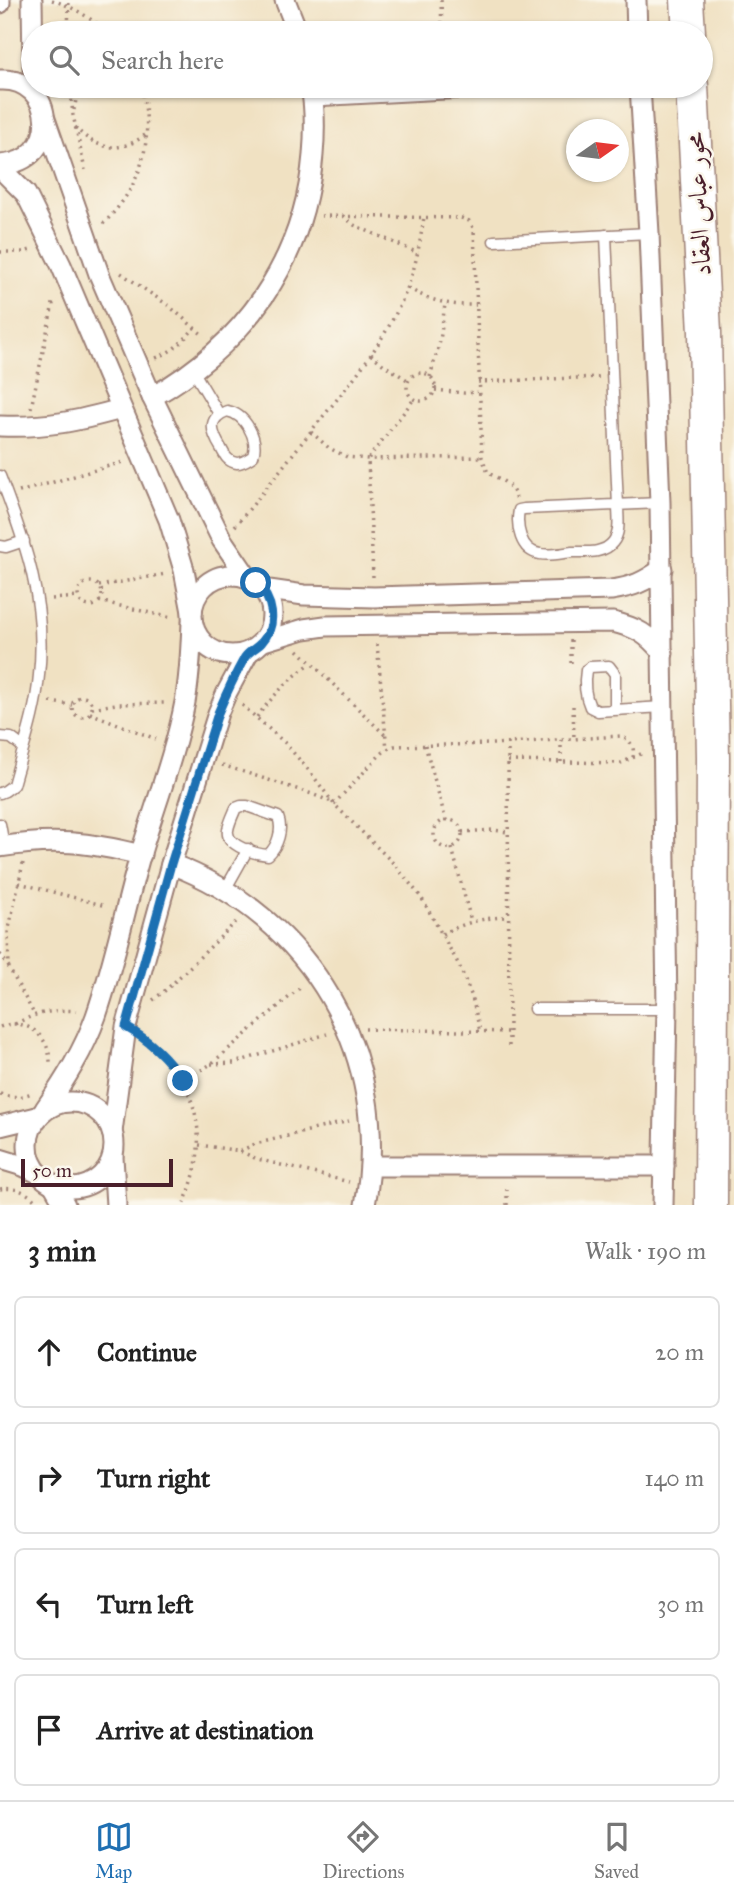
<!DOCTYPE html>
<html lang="en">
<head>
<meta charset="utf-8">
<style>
	body { margin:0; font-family:"IM FELL Great Primer",Amiri,serif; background:#f6f6f6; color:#222 }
	.compass { position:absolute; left:566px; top:119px; width:63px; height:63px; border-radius:50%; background:#fff; box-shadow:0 2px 5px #0004; rotate:76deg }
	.scale { position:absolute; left:21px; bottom:18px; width:152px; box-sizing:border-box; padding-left:7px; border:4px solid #4a1f2b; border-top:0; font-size:19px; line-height:24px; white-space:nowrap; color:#4a1f2b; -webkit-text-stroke:5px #fbf7ec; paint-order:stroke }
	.stop { position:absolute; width:21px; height:21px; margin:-16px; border:5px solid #1f6fb2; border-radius:50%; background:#fff }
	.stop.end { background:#1f6fb2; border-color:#fff; box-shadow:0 2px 7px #0008 }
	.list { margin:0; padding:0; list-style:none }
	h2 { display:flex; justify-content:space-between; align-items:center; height:91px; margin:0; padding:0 28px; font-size:30px }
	h2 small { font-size:23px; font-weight:400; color:#767676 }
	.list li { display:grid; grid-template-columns:46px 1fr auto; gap:21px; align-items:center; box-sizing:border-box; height:112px; margin:0 14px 14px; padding:0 14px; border:2px solid #e0e0e0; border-radius:10px }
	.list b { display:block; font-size:26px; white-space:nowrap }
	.list em { font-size:23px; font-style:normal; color:#767676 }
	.icon { flex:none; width:38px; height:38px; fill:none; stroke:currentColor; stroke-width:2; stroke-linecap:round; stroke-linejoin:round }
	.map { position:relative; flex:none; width:734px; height:1205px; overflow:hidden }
	.search { position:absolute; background:#fff; box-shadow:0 2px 5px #0004; left:21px; right:21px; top:21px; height:77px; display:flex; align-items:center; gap:18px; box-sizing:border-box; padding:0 24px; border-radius:38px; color:#767676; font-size:26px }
	.sheet { height:595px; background:#fff }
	nav { display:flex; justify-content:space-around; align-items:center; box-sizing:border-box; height:98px; border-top:2px solid #e0e0e0; background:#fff; font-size:19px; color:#767676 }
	nav a { display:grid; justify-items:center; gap:4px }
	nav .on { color:#1f6fb2 }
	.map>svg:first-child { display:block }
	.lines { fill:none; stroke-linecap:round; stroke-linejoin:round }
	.service-casing { stroke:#9d8076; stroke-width:13 }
	.minor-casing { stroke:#9d8076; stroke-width:23 }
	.primary-casing { stroke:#9d8076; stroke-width:35 }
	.path { stroke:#9d8076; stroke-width:3.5; stroke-dasharray:2 5; stroke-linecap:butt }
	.service { stroke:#fff; stroke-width:10 }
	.minor { stroke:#fff; stroke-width:19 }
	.primary { stroke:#fff; stroke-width:32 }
	.route { stroke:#1f6fb2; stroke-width:9 }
	.labels { text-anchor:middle; stroke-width:5; stroke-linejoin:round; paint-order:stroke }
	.street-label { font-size:26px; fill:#4a1f2b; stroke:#fbf7ec }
</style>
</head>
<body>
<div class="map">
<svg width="734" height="1205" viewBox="0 0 734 1205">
	<rect width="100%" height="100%" fill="#fbf7ec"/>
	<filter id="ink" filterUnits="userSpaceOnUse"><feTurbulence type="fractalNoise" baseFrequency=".0143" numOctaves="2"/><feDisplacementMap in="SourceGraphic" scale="14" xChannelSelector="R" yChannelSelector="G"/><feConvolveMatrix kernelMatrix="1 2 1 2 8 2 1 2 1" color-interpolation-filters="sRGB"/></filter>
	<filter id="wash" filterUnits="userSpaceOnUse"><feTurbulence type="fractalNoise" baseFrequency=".00686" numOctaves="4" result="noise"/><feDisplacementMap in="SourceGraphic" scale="28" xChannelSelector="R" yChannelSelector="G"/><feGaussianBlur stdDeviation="1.57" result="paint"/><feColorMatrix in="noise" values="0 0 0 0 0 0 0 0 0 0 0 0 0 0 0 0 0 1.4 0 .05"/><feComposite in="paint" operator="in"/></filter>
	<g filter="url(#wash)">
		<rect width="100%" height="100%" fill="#f0e1c2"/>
	</g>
	<g filter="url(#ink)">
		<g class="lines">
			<defs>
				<g id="service">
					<path d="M606,235L618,506C618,518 621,532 613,542C604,554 586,552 572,552C562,553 550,556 540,554C520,551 516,526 519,510L524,509L660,503"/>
					<path d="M494,241L649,233"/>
					<path d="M194,372L219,414"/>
					<path d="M227,411C245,414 259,439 253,456C248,459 243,463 237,463C228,462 225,456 221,448C212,433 206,419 227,411Z"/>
					<path d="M0,476C25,542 47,602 39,675C36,712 23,748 13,785L5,791L0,793"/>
					<path d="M0,546L6,547L24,541"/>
					<path d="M615,710V674L609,666L590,667L586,670C584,682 585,696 590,707L598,711L663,707"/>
					<path d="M0,737L11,738L23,747"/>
					<path d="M241,806H247L278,817C283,829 278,846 268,855C256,854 225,846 228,830C229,823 233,815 236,808Z"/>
					<path d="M0,824L4,846"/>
					<path d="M225,890L248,849"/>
					<path d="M534,1009H667"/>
				</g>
				<g id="minor">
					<path d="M32,0L33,67"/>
					<path d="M285,0L298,33"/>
					<path d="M636,0L637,33"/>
					<path d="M0,3V0"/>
					<path d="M0,80C56,77 63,162 0,165"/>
					<path d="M640,86L649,233L660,503L667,1009L663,1205"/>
					<path d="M313,96L502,86"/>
					<path d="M45,119L99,274L152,397L222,540L248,578"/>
					<path d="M0,168L26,194L61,265L169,520L184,570L192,612"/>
					<path d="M152,397C244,345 304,261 313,155C315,132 315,108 311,86"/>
					<path d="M0,426C46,428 78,421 121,409"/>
					<circle cx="232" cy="615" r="40"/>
					<path d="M262,589L304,595L374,597L611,590C633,587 644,582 662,569"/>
					<path d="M264,641L304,629L325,626L613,622C638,628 647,634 663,653"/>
					<path d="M0,847C53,838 89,842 141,855"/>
					<path d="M171,864C311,917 393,1056 365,1205"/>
					<circle cx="71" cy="1145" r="43"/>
					<path d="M45,1109C65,1080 84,1050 96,1016C114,964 125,909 140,856C155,805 175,754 185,702C190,676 191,649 192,622"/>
					<path d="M0,1126L37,1117"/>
					<path d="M112,1132L126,1027L171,864L218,713L227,692L248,653"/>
					<path d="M113,1157L116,1205"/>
					<path d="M0,1159L23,1166L38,1173"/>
					<path d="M371,1166H664"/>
					<path d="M53,1184L65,1205"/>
				</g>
				<g id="primary">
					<path d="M687,0L689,33"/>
					<path d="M692,86L705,332L713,757L711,1205"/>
				</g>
			</defs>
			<use href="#service" class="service-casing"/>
			<use href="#minor" class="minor-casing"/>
			<use href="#primary" class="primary-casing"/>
			<g class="path">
				<path d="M52,0C74,7 91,18 108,33"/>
				<path d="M441,0L442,33"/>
				<path d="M68,33L69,0"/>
				<path d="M70,86L73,115L85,170"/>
				<path d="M74,110L76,100L88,86"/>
				<path d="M75,127C96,150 120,154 145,135"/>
				<path d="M321,216L461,218L469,221L474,229L482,457L488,473C500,479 512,484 516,498"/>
				<path d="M343,216L354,225L418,253"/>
				<path d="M103,224C143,184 155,141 141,86"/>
				<path d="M0,252H24L34,249"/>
				<path d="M121,273L169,306L204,336"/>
				<path d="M408,288C430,301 450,306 476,305"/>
				<path d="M371,354L384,365L409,381"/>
				<path d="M156,358C173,351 183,342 194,328"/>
				<circle cx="421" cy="387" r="14"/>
				<path d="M430,377L440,341L445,304"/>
				<path d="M478,382L600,377"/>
				<path d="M435,390L464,393L478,392"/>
				<path d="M31,408L54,299"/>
				<path d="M311,432L329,448L347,457L368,459L482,457"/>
				<path d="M19,492L123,462"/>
				<path d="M235,526C262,495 286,462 312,430C347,387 386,342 407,289C416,266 420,242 424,217"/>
				<path d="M373,577L368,459L414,399"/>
				<circle cx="90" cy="594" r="12"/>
				<path d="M99,586L166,574"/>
				<path d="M52,599L78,597"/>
				<path d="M99,601L172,618"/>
				<path d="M571,640V663"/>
				<path d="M377,644L387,749"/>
				<path d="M298,650L385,735"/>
				<circle cx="82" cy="707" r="10"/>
				<path d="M50,702L72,705"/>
				<path d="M242,705L285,743L311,773L334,804L394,864L421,897L459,965L472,997L480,1031"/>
				<path d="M573,706L574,739"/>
				<path d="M92,708L116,704L165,703"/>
				<path d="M90,713L156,739"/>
				<path d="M257,717C273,695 290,679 311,663"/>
				<path d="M508,743L509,1047"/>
				<path d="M425,745L446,821"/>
				<path d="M508,761L621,763L643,753"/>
				<path d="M561,762V740"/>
				<path d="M222,765L312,794L334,803"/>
				<path d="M334,804L379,756L387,749L394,746L493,744L620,736C631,740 635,747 633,758"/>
				<circle cx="448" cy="834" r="14"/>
				<path d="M462,832L493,830L508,832"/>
				<path d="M452,848L471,921"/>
				<path d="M23,863L8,933L9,968L34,1014"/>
				<path d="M19,883L106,906"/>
				<path d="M442,934C464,923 484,917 509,917"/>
				<path d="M0,954L9,967"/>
				<path d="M153,1000L167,989L237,921"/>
				<path d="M15,1024C36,1013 53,1009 77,1011"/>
				<path d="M0,1027C26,1016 51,1037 50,1064"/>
				<path d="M365,1029L509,1032"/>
				<path d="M145,1039C200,1082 212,1143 183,1205"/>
				<path d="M211,1064L234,1063L327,1034"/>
				<path d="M183,1081L211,1064L301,987"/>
				<path d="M0,1094C12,1098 21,1097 32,1093"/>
				<path d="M199,1145L240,1151L257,1159L349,1182"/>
				<path d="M240,1151L255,1144L349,1121"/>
				<path d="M0,1189C17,1187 29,1192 39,1205"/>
				<path d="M507,1205V1186"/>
			</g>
			<use href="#service" class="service"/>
			<use href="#minor" class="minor"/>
			<use href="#primary" class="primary"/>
		</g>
	</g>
	<g class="lines" filter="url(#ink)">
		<path class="route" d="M183,1081C168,1058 151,1041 126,1027L171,864L218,713C226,694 235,675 245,657C250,650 257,648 262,642C278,624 273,599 256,583"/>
	</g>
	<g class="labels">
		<g class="street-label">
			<text transform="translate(698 204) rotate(-93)" y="9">محور عباس العقاد</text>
		</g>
	</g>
</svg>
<svg class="compass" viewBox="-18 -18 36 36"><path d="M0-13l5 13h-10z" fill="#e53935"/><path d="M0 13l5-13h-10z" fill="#767676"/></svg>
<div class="scale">50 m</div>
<div class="stop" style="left:256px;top:583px"></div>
<div class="stop end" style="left:183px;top:1081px"></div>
<div class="search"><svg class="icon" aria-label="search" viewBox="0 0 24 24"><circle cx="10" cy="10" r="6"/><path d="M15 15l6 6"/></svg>Search here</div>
</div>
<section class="sheet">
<h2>3 min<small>Walk · 190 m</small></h2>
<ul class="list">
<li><svg class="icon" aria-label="ahead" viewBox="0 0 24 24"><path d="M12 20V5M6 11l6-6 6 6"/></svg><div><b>Continue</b></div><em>20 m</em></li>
<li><svg class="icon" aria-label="right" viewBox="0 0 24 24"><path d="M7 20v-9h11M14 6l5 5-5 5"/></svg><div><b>Turn right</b></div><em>140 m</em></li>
<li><svg class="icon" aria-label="left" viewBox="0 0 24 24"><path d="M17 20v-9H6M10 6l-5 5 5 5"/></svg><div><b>Turn left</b></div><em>30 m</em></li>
<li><svg class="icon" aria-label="arrive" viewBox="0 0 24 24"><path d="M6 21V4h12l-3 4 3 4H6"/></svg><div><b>Arrive at destination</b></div></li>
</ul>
</section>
<nav>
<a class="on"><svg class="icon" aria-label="map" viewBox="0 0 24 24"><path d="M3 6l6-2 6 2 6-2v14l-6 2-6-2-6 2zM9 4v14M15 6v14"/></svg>Map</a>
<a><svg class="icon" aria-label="directions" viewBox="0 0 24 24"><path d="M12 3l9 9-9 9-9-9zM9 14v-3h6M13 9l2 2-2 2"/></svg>Directions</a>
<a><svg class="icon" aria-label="saved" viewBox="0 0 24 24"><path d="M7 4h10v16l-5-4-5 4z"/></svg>Saved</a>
</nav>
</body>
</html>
